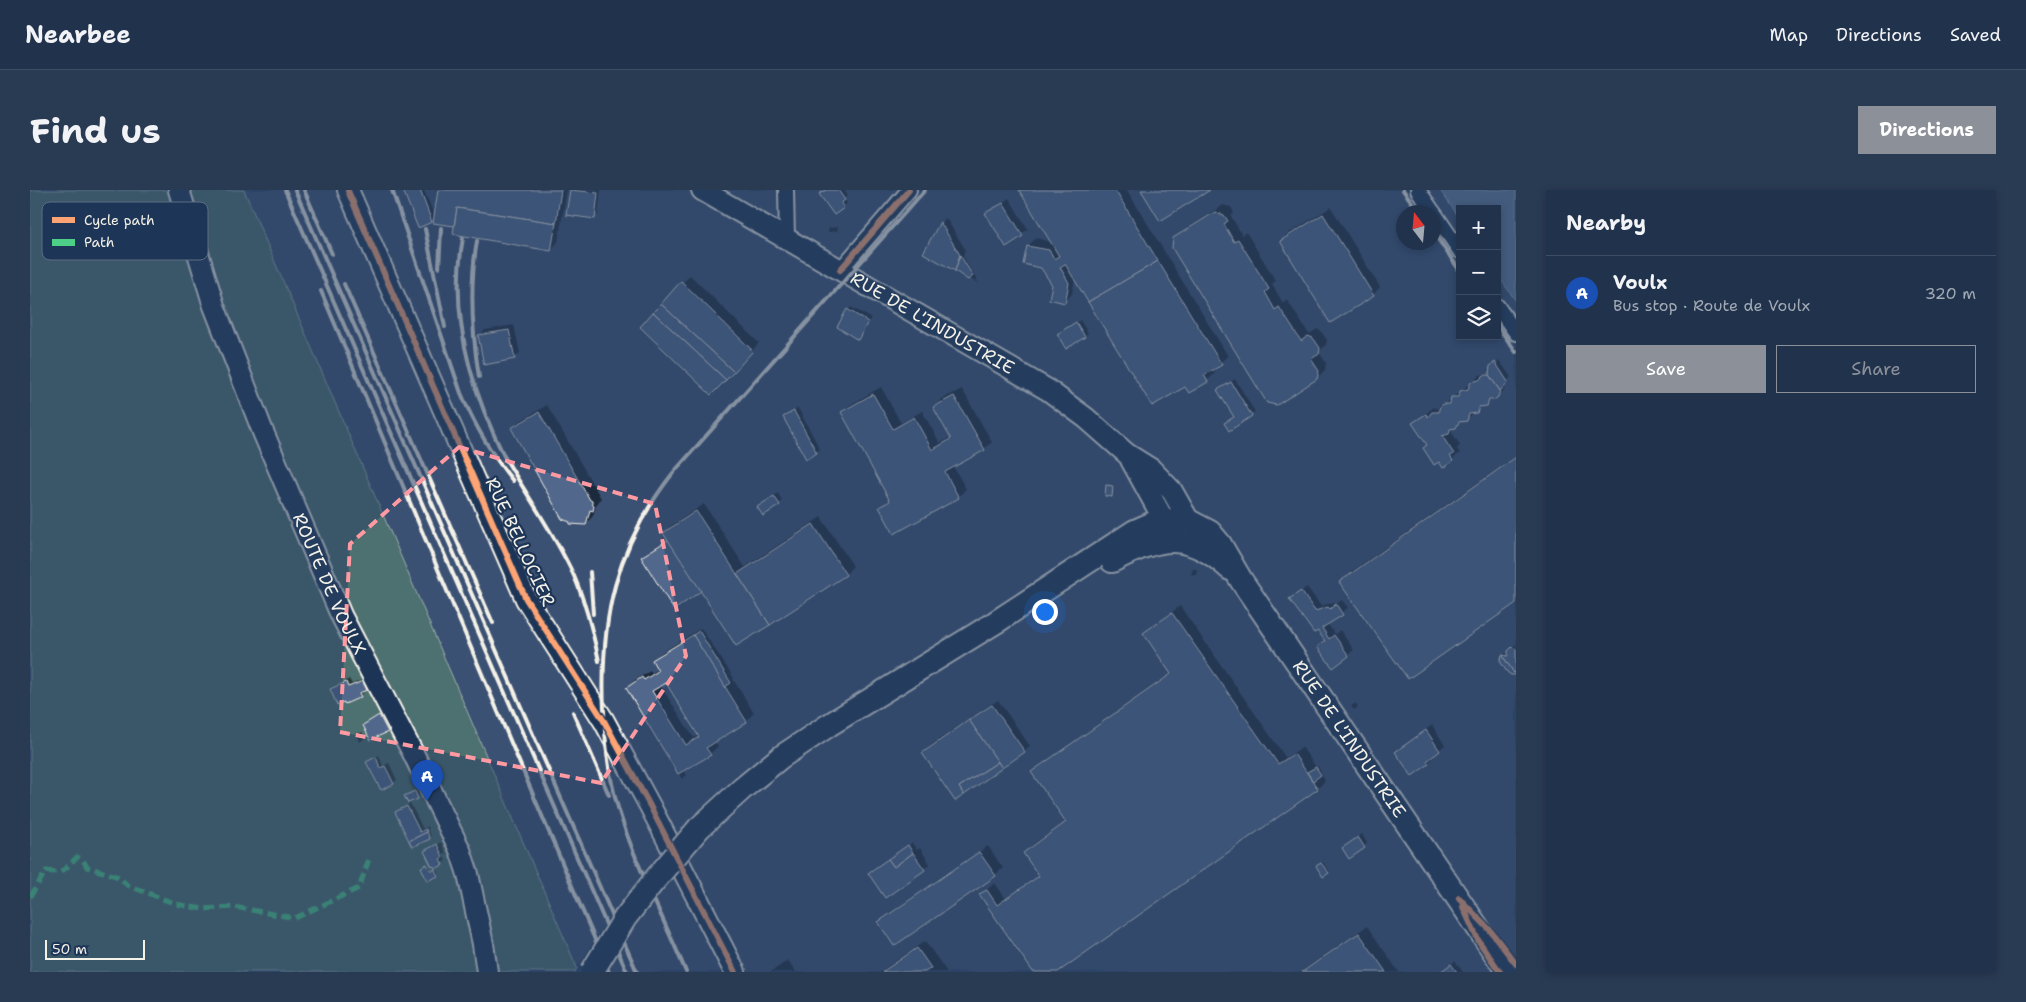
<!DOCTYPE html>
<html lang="en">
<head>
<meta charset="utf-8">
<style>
	body { margin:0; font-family:"Shantell Sans",sans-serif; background:#293a53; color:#f1f3f6 }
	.controls { position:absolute; right:15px; top:15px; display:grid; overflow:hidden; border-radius:0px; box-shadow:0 2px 8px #0003 }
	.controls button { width:45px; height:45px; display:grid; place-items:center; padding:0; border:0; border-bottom:1px solid #3e4d64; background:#21324c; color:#f1f3f6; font:25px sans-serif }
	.compass { position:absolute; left:1366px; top:15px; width:45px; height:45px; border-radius:50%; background:#21324c; box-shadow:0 2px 8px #0003; rotate:344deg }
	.scale { position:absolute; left:15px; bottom:12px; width:100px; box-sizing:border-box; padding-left:5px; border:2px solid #f4f1e8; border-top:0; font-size:14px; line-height:18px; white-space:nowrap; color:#f4f1e8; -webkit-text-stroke:4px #1d3557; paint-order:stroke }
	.you { position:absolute; left:1014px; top:421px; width:18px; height:18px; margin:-12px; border:4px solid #fff; border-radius:50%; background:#1a73e8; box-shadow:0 0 0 8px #1a73e833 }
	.badge { display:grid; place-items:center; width:32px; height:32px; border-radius:50%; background:#8c9099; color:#fff; font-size:16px; font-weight:700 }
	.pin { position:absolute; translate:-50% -41px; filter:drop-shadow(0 1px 2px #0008) }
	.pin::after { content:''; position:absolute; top:26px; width:18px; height:15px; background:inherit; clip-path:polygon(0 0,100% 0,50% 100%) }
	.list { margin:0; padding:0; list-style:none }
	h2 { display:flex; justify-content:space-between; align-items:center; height:65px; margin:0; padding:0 20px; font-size:21px }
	h2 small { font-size:16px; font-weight:400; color:#a2aab5 }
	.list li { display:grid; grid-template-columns:32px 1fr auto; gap:15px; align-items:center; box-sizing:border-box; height:75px; padding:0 20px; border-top:1px solid #3e4d64 }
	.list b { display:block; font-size:19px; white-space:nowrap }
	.list p { margin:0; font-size:16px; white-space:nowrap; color:#a2aab5 }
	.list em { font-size:16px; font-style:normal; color:#a2aab5 }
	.actions { display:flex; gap:10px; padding:15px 20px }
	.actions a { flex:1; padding:11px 0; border:1px solid #8c9099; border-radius:0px; text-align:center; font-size:18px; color:#8c9099 }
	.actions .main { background:#8c9099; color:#fff }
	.icon { flex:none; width:28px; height:28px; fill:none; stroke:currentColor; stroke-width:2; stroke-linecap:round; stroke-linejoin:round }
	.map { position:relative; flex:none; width:1486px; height:782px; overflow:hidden; border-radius:0px }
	header { display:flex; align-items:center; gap:30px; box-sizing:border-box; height:70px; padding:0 25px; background:#21324c; border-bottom:1px solid #3e4d64 }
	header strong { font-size:24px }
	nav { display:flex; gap:28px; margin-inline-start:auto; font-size:18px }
	.intro { display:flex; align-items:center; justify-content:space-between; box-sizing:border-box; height:120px; padding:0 30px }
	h1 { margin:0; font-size:35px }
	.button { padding:12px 22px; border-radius:0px; background:#8c9099; color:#fff; font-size:18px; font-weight:700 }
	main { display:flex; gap:30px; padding:0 30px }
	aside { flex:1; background:#21324c; border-radius:0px; box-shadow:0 2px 8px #0003 }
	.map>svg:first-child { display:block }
	.built { fill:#3b5173; fill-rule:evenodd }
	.green { fill:#4d6f70; stroke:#a0b0ac }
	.water { fill:#5f799a; stroke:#9ba9b9 }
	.shadow { fill:#0007; fill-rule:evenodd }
	.building { fill:#51678c; stroke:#f4f1e8; fill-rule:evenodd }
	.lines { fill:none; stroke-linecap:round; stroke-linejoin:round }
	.street-casing { stroke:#f4f1e8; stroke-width:18 }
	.secondary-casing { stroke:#f4f1e8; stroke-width:24 }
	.primary-casing { stroke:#f4f1e8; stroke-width:26 }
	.street { stroke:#1d3557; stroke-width:14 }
	.secondary { stroke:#1d3557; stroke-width:20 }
	.primary { stroke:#1d3557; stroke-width:22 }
	.rail { stroke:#f4f1e8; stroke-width:4 }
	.primary-bridge-casing { stroke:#f4f1e8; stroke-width:26; stroke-linecap:butt }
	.primary-bridge { stroke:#1d3557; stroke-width:22 }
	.quiet { stroke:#4dcf88; stroke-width:5; stroke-dasharray:10 5; stroke-linecap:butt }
	.cycleway-casing { stroke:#1d3557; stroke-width:9 }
	.cycleway { stroke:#fda474; stroke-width:6 }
	.marked { fill:none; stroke:#ff9aa2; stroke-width:4; stroke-dasharray:10 6; stroke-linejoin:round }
	.labels { text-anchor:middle; stroke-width:4.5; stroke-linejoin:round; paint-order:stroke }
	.street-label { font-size:18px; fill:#f4f1e8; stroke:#1d3557 }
	.key { fill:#1d3557; stroke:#5e6d82; stroke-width:1 }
	.key-label { font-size:14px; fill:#f4f1e8 }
</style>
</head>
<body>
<header>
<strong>Nearbee</strong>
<nav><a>Map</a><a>Directions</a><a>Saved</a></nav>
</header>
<div class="intro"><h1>Find us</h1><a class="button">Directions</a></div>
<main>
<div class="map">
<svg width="1486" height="782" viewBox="0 0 1486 782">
	<rect width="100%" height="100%" fill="#2c4366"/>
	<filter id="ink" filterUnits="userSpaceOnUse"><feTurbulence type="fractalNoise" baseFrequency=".02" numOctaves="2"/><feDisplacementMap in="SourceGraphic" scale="10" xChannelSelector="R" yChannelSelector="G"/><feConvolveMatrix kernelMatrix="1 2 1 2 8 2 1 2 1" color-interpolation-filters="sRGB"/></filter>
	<g filter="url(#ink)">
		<path class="built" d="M214,0H1410L1430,29V146H1467V84L1486,111V782H576L601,742L636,696L626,667L606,691L573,737L547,778ZM1374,22H1404V52H1374Z"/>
		<path class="green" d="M0,0H214L547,778L545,782H0Z"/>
		<path class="water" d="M1410,0H1486V111L1467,84V19H1430V29Z"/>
		<g class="shadow">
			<path d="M374,0H394L405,27L401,31Z"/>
			<path d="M409,0H537L528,52L521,60L425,35L405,32Z"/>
			<path d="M541,0H571L568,24L564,27L538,24Z"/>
			<path d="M796,0H814L818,5L814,9L817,13L813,17Z"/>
			<path d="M990,0H1097L1198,166L1182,179L1185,183L1177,191L1045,89L1042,104L1034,112L1011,77L994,73L998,56L1006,48L1022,52Z"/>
			<path d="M979,8L998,39L977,55L957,24Z"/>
			<path d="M1193,15L1201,17L1204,23L1201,26L1212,45L1216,42L1246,91L1242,94L1253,113L1257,110L1279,144L1287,139L1291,141L1297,150L1296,155L1289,162L1296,173L1295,180L1287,188L1145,49L1153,41Z"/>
			<path d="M1301,17L1350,97L1343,105L1251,51L1259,43Z"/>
			<path d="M916,28L935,59L933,66L949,94L895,62L911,33Z"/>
			<path d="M808,37L807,41L798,42L799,38Z"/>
			<path d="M660,85L729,153L712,172L611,137Z"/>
			<path d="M821,117L841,128L828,148L818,120Z"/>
			<path d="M1050,130L1058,143L1054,146L1028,144Z"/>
			<path d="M484,135L490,163L484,168L450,146L455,140Z"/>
			<path d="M1469,170L1481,187L1476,192L1474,200L1466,208H1463L1456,215H1453L1436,230L1431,231L1421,241L1430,255L1427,259L1430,263L1422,270L1399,255L1384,233L1404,217L1406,219L1411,214L1414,215L1450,185L1458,183Z"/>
			<path d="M1205,189L1225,222L1199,239L1195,233L1205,226L1189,200Z"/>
			<path d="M851,197L871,233L892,221L910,253L921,247L904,217L912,209L932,199L962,252L954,259L923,276L936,299L928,307L851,317L860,309L812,222L820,215Z"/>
			<path d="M517,215L571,308L566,316L563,326L556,334L483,239L490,231Z"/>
			<path d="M768,218L790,259L786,262L755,227Z"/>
			<path d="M1486,266V412L1311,392L1318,384Z"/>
			<path d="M1079,295H1084L1082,306L1077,296Z"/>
			<path d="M748,303L752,311L749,314L729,317Z"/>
			<path d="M674,314L715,377L791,327L823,376L816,384L706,454L671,399L613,368L639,349L635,343L642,335Z"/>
			<path d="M1163,379H1167L1166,385L1161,384Z"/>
			<path d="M1277,397L1291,416L1304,412L1306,414L1312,410L1318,418L1297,433L1305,444L1310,440L1324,460L1318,465L1289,457L1296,450L1261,409Z"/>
			<path d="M1150,416L1256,568L1272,557L1286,577L1288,576L1295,591L1288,598L1026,782H1004L950,705L965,693L976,709L1010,685L995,663L1002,655L1037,631L1003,583L1011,575L1141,483L1114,444Z"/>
			<path d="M671,438L704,488L703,489L724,523L716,531L684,551L688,556L680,564L653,579L657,585L652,589L597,498L605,490L620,481L622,483L629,479L624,471L631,463ZM636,491L669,545L664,548L630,495Z"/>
			<path d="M1486,454V484L1483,485L1473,466Z"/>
			<path d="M337,488L340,495L333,500L334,502L330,506L315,510L302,499L319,489L322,494Z"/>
			<path d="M968,510L1000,556L994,561L893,563L901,555Z"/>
			<path d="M1326,513L1328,517L1324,520L1321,516Z"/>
			<path d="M353,522L360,538L357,541L334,535Z"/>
			<path d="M1402,535L1415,555L1403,565L1404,567L1398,573L1382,584L1366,562Z"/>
			<path d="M332,542L335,548L330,552L327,546Z"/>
			<path d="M349,565L353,576L359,573L367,590L363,593L338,572Z"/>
			<path d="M386,600L389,606L378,612L376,606Z"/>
			<path d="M380,613L393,639L399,636L398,640L401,646L383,656L367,623Z"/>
			<path d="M1332,644L1337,653L1334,657L1317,655Z"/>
			<path d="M411,652L416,663L413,665L416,670L412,674L396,661Z"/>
			<path d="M882,653L887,660L890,658L900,674L894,679L840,683Z"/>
			<path d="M958,656L973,678L965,685L849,732L857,725Z"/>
			<path d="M1293,672L1299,681L1298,682L1289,675Z"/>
			<path d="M398,674L401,680H407L409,684L407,685L394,676Z"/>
			<path d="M1337,736L1369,782H1271L1273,780Z"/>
			<path d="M895,751L917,782H850Z"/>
			<path d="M758,770L766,782H741Z"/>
			<path d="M1425,771L1433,782H1412L1416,778Z"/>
		</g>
		<g class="building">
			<path d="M373,0H390L402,32L388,38Z"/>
			<path d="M408,0H531L526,33L427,18L424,36L403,33Z"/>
			<path d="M540,0L568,3L565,29L536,25Z"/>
			<path d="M796,0H808L815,10L811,13L814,18L804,25L789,4Z"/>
			<path d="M989,0H1085L1128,71L1058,112L1035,74L1030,77L1039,93L1035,113L1019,109L1022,95L1011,78L993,74L997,56L1019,60L1024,69L1029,66Z"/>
			<path d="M1111,0H1180L1130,31Z"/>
			<path d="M973,13L993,46L976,57L955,23Z"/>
			<path d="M427,18L526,33L521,61L423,44Z"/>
			<path d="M1185,22L1194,25L1198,31L1194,34L1204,52L1208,49L1239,99L1235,102L1245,120L1249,117L1271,151L1278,146L1283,148L1290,158L1289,164L1281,169L1289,181L1287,189L1247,215L1237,213L1142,58L1143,48Z"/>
			<path d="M1293,24L1344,106L1300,133L1250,51Z"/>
			<path d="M910,32L930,65L925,81L893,63Z"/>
			<path d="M930,65L943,86L938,90L925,81Z"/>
			<path d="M1128,71L1192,175L1174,185L1178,192L1159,203L1155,197L1122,216L1058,112Z"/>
			<path d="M651,91L723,161L704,182L631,114Z"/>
			<path d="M631,114L704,182L696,190L623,122Z"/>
			<path d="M817,119L838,132L828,150L807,137Z"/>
			<path d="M623,122L696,190L681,205L610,137Z"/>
			<path d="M1046,132L1055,147L1036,159L1027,144Z"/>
			<path d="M479,140L485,169L454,175L448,145Z"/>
			<path d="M1465,172L1478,192L1470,201L1459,185L1460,176Z"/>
			<path d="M1454,185H1459L1470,201L1468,207L1464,210H1459L1457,216L1449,217L1447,223L1439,224L1437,231L1429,232L1426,238L1420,239L1419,244L1412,246L1424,264L1420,266L1423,271L1413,278L1409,272L1404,275L1393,258L1397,255L1382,233L1396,224L1398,227L1402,222H1409V218L1413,214H1420L1421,207H1428L1430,201L1438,199L1441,192L1449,190Z"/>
			<path d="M1201,192L1222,226L1199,241L1194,233L1204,227L1187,200Z"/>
			<path d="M843,204L863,239L884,227L902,260L921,249L903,217L924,206L955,260L915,282L929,308L864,344L849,317L860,311L811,222Z"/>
			<path d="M764,221L787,263L776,269L753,227Z"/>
			<path d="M509,222L560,310L562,311V314L564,316L563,321L560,320L556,335L540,334V332L532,329L481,238Z"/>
			<path d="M1486,267V413L1378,489L1309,392Z"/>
			<path d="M1076,295L1083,296L1082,307L1075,306Z"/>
			<path d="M744,306L750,315L733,326L727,317Z"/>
			<path d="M666,321L740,435L706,456L633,343Z"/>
			<path d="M783,334L816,385L740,435L707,384Z"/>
			<path d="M638,350L671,401L644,420L611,367Z"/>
			<path d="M1271,401L1285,421L1298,417L1300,419L1306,414L1313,425L1292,438L1299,449L1304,445L1319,466L1303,478L1287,457L1295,451L1288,441L1284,443L1259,409Z"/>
			<path d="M1142,423L1248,574L1264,564L1288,599L1028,782H1003L949,704L957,700L967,715L1009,686L993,663L1036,632L1001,582L1141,484L1113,443Z"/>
			<path d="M669,441L701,493L695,497L663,445Z"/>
			<path d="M663,445L717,532L676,558L681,565L648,584L596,498L612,487L614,490L628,481L622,470ZM636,493L669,547L656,555L622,501Z"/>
			<path d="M1482,457L1486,459V482L1484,483L1472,465L1478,466V461Z"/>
			<path d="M1472,465L1484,483L1486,482V485H1481L1477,482L1470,471Z"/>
			<path d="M333,491L337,500L329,503L331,507L315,514L314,512L307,515L300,499L316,492L318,497Z"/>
			<path d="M962,515L995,562L972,578L939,530Z"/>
			<path d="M349,525L358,542L340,550L333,535Z"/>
			<path d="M939,530L968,572L929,597L934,605L925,611L892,563Z"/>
			<path d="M1396,540L1410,561L1397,571L1399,574L1382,586L1365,562Z"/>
			<path d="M346,567L350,578L355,576L364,594L351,600L336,572Z"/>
			<path d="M968,572L972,578L934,605L929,597Z"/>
			<path d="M1286,577L1291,585L1283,591L1277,582Z"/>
			<path d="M385,601L388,609L378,613L374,606Z"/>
			<path d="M377,616L390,642L396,639L397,642L379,651L365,622Z"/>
			<path d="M397,642L400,649L382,657L379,651Z"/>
			<path d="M1328,647L1335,658L1319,669L1312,658Z"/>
			<path d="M407,654L413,667L410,669L413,675L405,679L404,676L402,677L394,661Z"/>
			<path d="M878,655L883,663L864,677L858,669Z"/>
			<path d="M949,662L966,686L864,756L848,732Z"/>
			<path d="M883,663L895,680L855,708L838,683L858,669L864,677Z"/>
			<path d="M1291,673L1299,683L1293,687L1286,676Z"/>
			<path d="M397,674L400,680H405L408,686L397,691L391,677Z"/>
			<path d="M1329,743L1356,782H1272L1321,748Z"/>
			<path d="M887,758L901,778L895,782H852Z"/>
			<path d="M1421,774L1427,782H1410Z"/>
		</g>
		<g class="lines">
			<defs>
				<g id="street">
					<path d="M756,0L757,49"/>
					<path d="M1388,0L1403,22"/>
					<path d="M1404,23L1430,61"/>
					<path d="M810,80L879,0"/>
					<path d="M1467,116L1486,143"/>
				</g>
				<g id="secondary">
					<path id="s1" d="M149,0L184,116L233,242L311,425L384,565L430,660L438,684L453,754L457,782"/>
					<path d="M318,0L496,409L574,531L620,616L705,782"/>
					<path id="s2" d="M672,0L1018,200L1056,228L1097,264L1121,279L1142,301L1159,331"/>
					<path d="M1101,270L1141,343"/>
				</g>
				<g id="primary">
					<path d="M1082,371C1129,346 1158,340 1200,379"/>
					<path id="s3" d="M669,638L713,598L751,567L799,535L966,432L1105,341L1121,334L1134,330L1159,331L1180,342L1190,354L1211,390L1478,782"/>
				</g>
			</defs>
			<use href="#street" class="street-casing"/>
			<use href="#secondary" class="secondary-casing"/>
			<use href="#primary" class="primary-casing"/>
			<use href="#street" class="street"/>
			<use href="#secondary" class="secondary"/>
			<use href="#primary" class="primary"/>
			<g class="rail">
				<path d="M255,0L597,782"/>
				<path d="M265,0L607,782"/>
				<path d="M274,0L302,64"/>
				<path d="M362,0L431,203C445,236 461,264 483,291"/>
				<path d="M1373,0L1389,22"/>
				<path d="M395,39L415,137"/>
				<path d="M1404,43L1430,81"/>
				<path d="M433,48C419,123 440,198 474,266C497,306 525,344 544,386C556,414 563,442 569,471"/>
				<path d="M447,51C439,96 442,142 449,187"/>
				<path d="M409,78L411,38"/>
				<path d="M314,94L463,433"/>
				<path d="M291,101C387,328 481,556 579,782"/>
				<path d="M1467,135L1486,162"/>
				<path d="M560,382L563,424"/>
				<path d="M543,522L579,605"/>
				<path d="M656,782C634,729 606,676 589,621C579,589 575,555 574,521C570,428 585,357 643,283L895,0"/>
			</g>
			<defs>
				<path id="primary-bridge" d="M562,782L595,728L623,692L669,638"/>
			</defs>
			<use href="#primary-bridge" class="primary-bridge-casing"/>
			<use href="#primary-bridge" class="primary-bridge"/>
			<path class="quiet" d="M0,707L16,681C36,684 34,679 47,667L53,670L57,677L89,687L97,695L146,714L173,719L204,717L265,728L329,698L339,669"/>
			<defs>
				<g id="cycleway">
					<path d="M318,1L496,409L574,531L620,616L705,782"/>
					<path d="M810,80L879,0"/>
					<path d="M1429,708L1459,739L1486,774"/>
					<path d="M1433,717L1448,750L1470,782"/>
				</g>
			</defs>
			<use href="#cycleway" class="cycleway-casing"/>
			<use href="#cycleway" class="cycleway"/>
		</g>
	</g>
	<path d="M0 0H1486V782H0ZM429,257L625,314L656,466L571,593L310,542L320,354Z" fill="#2c4366" fill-opacity=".55" fill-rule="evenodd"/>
	<path class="marked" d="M429,257L625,314L656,466L571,593L310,542L320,354Z"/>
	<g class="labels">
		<g class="street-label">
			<text dy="6" stroke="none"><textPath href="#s2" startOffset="266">RUE DE L'INDUSTRIE</textPath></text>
			<text transform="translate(490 352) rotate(65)" y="6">RUE BELLOCIER</text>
			<text dy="6" stroke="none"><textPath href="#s1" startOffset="422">ROUTE DE VOULX</textPath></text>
			<text dy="6" stroke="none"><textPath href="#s3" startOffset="858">RUE DE L'INDUSTRIE</textPath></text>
		</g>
	</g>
	<rect x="12" y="12" width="166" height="58" rx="8" class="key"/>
	<rect x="22" y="27" width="23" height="6" fill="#fda474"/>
	<rect x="22" y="49" width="23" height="7" fill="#4dcf88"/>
	<g class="key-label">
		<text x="54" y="35">Cycle path</text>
		<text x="54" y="57">Path</text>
	</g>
</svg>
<div class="controls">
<button>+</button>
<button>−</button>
<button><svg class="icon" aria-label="layers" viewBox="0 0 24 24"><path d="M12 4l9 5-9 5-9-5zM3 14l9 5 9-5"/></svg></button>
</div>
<svg class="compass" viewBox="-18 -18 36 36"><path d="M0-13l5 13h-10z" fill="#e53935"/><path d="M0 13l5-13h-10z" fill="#a2aab5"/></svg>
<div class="scale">50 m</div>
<div class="you"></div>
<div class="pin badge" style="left:397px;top:611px;background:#1a4fb4">A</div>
</div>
<aside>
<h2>Nearby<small></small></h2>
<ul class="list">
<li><span class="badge" style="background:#1a4fb4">A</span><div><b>Voulx</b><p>Bus stop · Route de Voulx</p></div><em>320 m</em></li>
</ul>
<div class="actions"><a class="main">Save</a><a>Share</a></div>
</aside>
</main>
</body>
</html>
